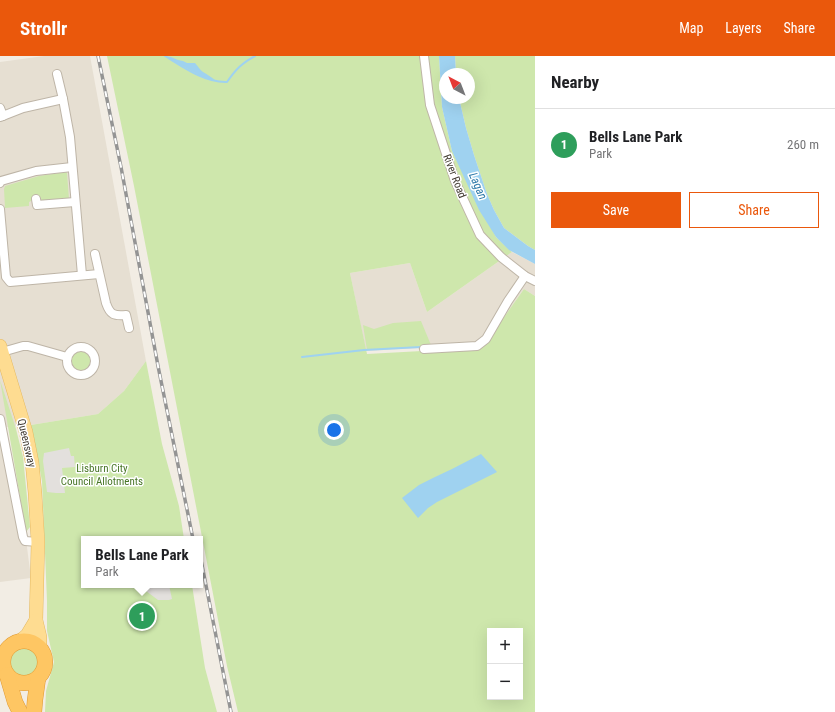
<!DOCTYPE html>
<html lang="en">
<head>
<meta charset="utf-8">
<style>
	body { margin:0; font-family:"Roboto Condensed",sans-serif; background:#f6f6f6; color:#202124 }
	.controls { position:absolute; right:12px; bottom:12px; display:grid; overflow:hidden; border-radius:0px; box-shadow:0 4px 16px #0002 }
	.controls button { width:36px; height:36px; display:grid; place-items:center; padding:0; border:0; border-bottom:1px solid #e0e0e0; background:#fff; color:#202124; font:20px sans-serif }
	.compass { position:absolute; left:439px; top:12px; width:36px; height:36px; border-radius:50%; background:#fff; box-shadow:0 4px 16px #0002; rotate:318deg }
	.you { position:absolute; left:334px; top:374px; width:14px; height:14px; margin:-10px; border:3px solid #fff; border-radius:50%; background:#1a73e8; box-shadow:0 0 0 6px #1a73e833 }
	.badge { display:grid; place-items:center; width:26px; height:26px; border-radius:50%; background:#ea580c; color:#fff; font-size:13px; font-weight:700 }
	.pin { position:absolute; translate:-50% -50%; border:2px solid #fff; box-shadow:0 1px 4px #0006 }
	.popup { position:absolute; left:81px; top:480px; width:122px; height:52px; box-sizing:border-box; display:grid; place-content:center; border-radius:0px; background:#fff; filter:drop-shadow(0 1px 3px #0005); font-size:13px; white-space:nowrap; color:#757577 }
	.popup b { font-size:15px; color:#202124 }
	.popup::after { content:''; position:absolute; left:50%; top:100%; margin-left:-8px; border:8px solid transparent; border-top-color:#fff }
	.list { margin:0; padding:0; list-style:none }
	h2 { display:flex; justify-content:space-between; align-items:center; height:52px; margin:0; padding:0 16px; font-size:17px }
	h2 small { font-size:13px; font-weight:400; color:#757577 }
	.list li { display:grid; grid-template-columns:26px 1fr auto; gap:12px; align-items:center; box-sizing:border-box; height:72px; padding:0 16px; border-top:1px solid #e0e0e0 }
	.list b { display:block; font-size:15px; white-space:nowrap }
	.list p { margin:0; font-size:13px; white-space:nowrap; color:#757577 }
	.list em { font-size:13px; font-style:normal; color:#757577 }
	.actions { display:flex; gap:8px; padding:12px 16px }
	.actions a { flex:1; padding:9px 0; border:1px solid #ea580c; border-radius:0px; text-align:center; font-size:14px; color:#ea580c }
	.actions .main { background:#ea580c; color:#fff }
	.map { position:relative; flex:none; width:535px; height:656px; overflow:hidden }
	header { display:flex; align-items:center; gap:24px; box-sizing:border-box; height:56px; padding:0 20px; background:#ea580c; color:#fff }
	header strong { font-size:19px }
	nav { display:flex; gap:22px; margin-inline-start:auto; font-size:14px }
	main { display:flex }
	aside { flex:1; background:#fff }
	.map>svg:first-child { display:block }
	.residential { fill:#e6dfd2 }
	.green { fill:#cee7ac; fill-rule:evenodd }
	.parking { fill:#e3e0dd }
	.water { fill:#9fd2f0 }
	.lines { fill:none; stroke-linecap:round; stroke-linejoin:round }
	.stream { stroke:#9fd2f0; stroke-width:2 }
	.street-casing { stroke:#beb5a7; stroke-width:10 }
	.primary-casing { stroke:#e4b861; stroke-width:14 }
	.highway-casing { stroke:#de9933; stroke-width:16 }
	.street { stroke:#fff; stroke-width:8 }
	.primary { stroke:#fedc91; stroke-width:13 }
	.highway { stroke:#fec663; stroke-width:15 }
	.rail-casing { stroke:#949494; stroke-width:3.5 }
	.rail { stroke:#fff; stroke-width:2; stroke-dasharray:6; stroke-linecap:butt }
	.labels { text-anchor:middle; stroke-width:3; stroke-linejoin:round; paint-order:stroke }
	.street-label { font-size:11px; fill:#443d34; stroke:#fff }
	.park-label { font-size:11px; fill:#487627; stroke:#fff }
	.water-label { font-size:12px; font-style:italic; fill:#2c78a8; stroke:#fff }
</style>
</head>
<body>
<header>
<strong>Strollr</strong>
<nav><a>Map</a><a>Layers</a><a>Share</a></nav>
</header>
<main>
<div class="map">
<svg width="535" height="656" viewBox="0 0 535 656">
	<rect width="100%" height="100%" fill="#f2ede4"/>
	<g class="residential">
		<path d="M44,0H90L146,305L124,335L98,358L31,369L6,371L25,476L31,522L0,526V6Z"/>
		<path d="M512,196L535,208V240L524,233L487,285L477,292L420,295L418,292L366,295L350,217L410,207L427,256Z"/>
	</g>
	<g class="green">
		<path d="M107,0H439L442,51L452,95L496,181L512,196L427,256L410,207L350,217L367,298L477,292L487,285L524,233L535,240V656H238L227,610L134,130ZM490,575H520V641H490Z"/>
		<path d="M455,0H535V194L528,190L504,172L494,154L487,138L474,99L466,72L459,42H469V18H456Z"/>
		<path d="M66,116L67,117L69,143L40,145L39,142L32,143L31,145L29,146V150L5,152L4,133L5,130L39,120Z"/>
		<path d="M421,265L431,289L418,291L367,294L363,269L374,273L393,267Z"/>
		<circle cx="80" cy="304" r="11"/>
		<path d="M146,305L162,388L179,450L184,483H84V529H192L205,612L217,656H45L46,635L54,606L47,575V545L42,425L31,369L98,358L124,335Z"/>
		<path d="M0,324L16,373L23,401L30,471L26,476Z"/>
		<circle cx="24" cy="607" r="15"/>
	</g>
	<g class="parking">
		<path d="M69,392L71,400H74L75,411L62,412L65,437H56L47,436L43,405L44,397Z"/>
		<path d="M138,529H169L172,543L169,544H158Z"/>
	</g>
	<g class="water">
		<path d="M165,0L171,1L178,4L183,5L187,7H195C198,10 200,14 203,16C207,18 211,21 215,24L204,22Z"/>
		<path d="M439,0H455L456,18H445V42H459L466,72L474,99L487,138L494,154L504,172L528,190L535,194V208L509,194L496,181L479,154L452,95L442,51Z"/>
		<path d="M481,398L497,416L437,446L428,452L418,462L402,442L419,429L435,421L452,413Z"/>
	</g>
	<g class="lines">
		<g class="stream">
			<path d="M165,0C183,11 205,27 227,26C236,13 242,7 255,0"/>
			<path d="M302,301L364,294L421,291"/>
		</g>
		<defs>
			<g id="street">
				<path d="M424,0L430,49L455,125L480,179L501,201L525,220L535,225"/>
				<path d="M57,18L63,43L70,81L82,219"/>
				<path d="M0,52L3,60"/>
				<path d="M0,61L23,52L63,43"/>
				<path d="M0,127L1,125L36,115L72,111"/>
				<path d="M36,143L37,149L75,146"/>
				<path d="M0,153L6,221L10,226L99,218"/>
				<path d="M95,198L106,247C110,259 114,260 126,259L129,272"/>
				<circle cx="81" cy="305" r="14"/>
				<path d="M424,293L477,290L486,283L508,245L525,220"/>
				<path d="M2,296L23,290H28L67,301"/>
				<path d="M0,363L23,481L25,485L38,486"/>
			</g>
			<g id="primary">
				<path d="M0,290L26,376L32,406L35,437L38,486L36,564L40,581V593"/>
				<path d="M19,586L27,579L36,564"/>
			</g>
			<g id="highway">
				<circle cx="24" cy="606" r="21"/>
				<path d="M7,619L15,646L20,656"/>
				<path d="M34,656L35,644L38,622"/>
			</g>
		</defs>
		<use href="#street" class="street-casing"/>
		<use href="#primary" class="primary-casing"/>
		<use href="#highway" class="highway-casing"/>
		<use href="#street" class="street"/>
		<use href="#primary" class="primary"/>
		<use href="#highway" class="highway"/>
		<defs>
			<g id="rail">
				<path d="M98,0L121,111L158,310L193,483"/>
				<path d="M200,499L231,656"/>
			</g>
		</defs>
		<use href="#rail" class="rail-casing"/>
		<use href="#rail" class="rail"/>
	</g>
	<g class="labels">
		<g class="street-label">
			<text transform="translate(455 120) rotate(69)" y="4">River Road</text>
			<text transform="translate(27 387) rotate(77)" y="4">Queensway</text>
		</g>
		<g class="park-label">
			<text x="102" y="416">Lisburn City<tspan x="102" dy="13">Council Allotments</tspan></text>
		</g>
		<g class="water-label">
			<text transform="translate(478 130) rotate(66)" y="4">Lagan</text>
		</g>
	</g>
</svg>
<div class="controls">
<button>+</button>
<button>−</button>
</div>
<svg class="compass" viewBox="-18 -18 36 36"><path d="M0-13l5 13h-10z" fill="#e53935"/><path d="M0 13l5-13h-10z" fill="#757577"/></svg>
<div class="you"></div>
<div class="pin badge" style="left:142px;top:560px;background:#2e9e5b">1</div>
<div class="popup"><b>Bells Lane Park</b>Park</div>
</div>
<aside>
<h2>Nearby<small></small></h2>
<ul class="list">
<li><span class="badge" style="background:#2e9e5b">1</span><div><b>Bells Lane Park</b><p>Park</p></div><em>260 m</em></li>
</ul>
<div class="actions"><a class="main">Save</a><a>Share</a></div>
</aside>
</main>
</body>
</html>
